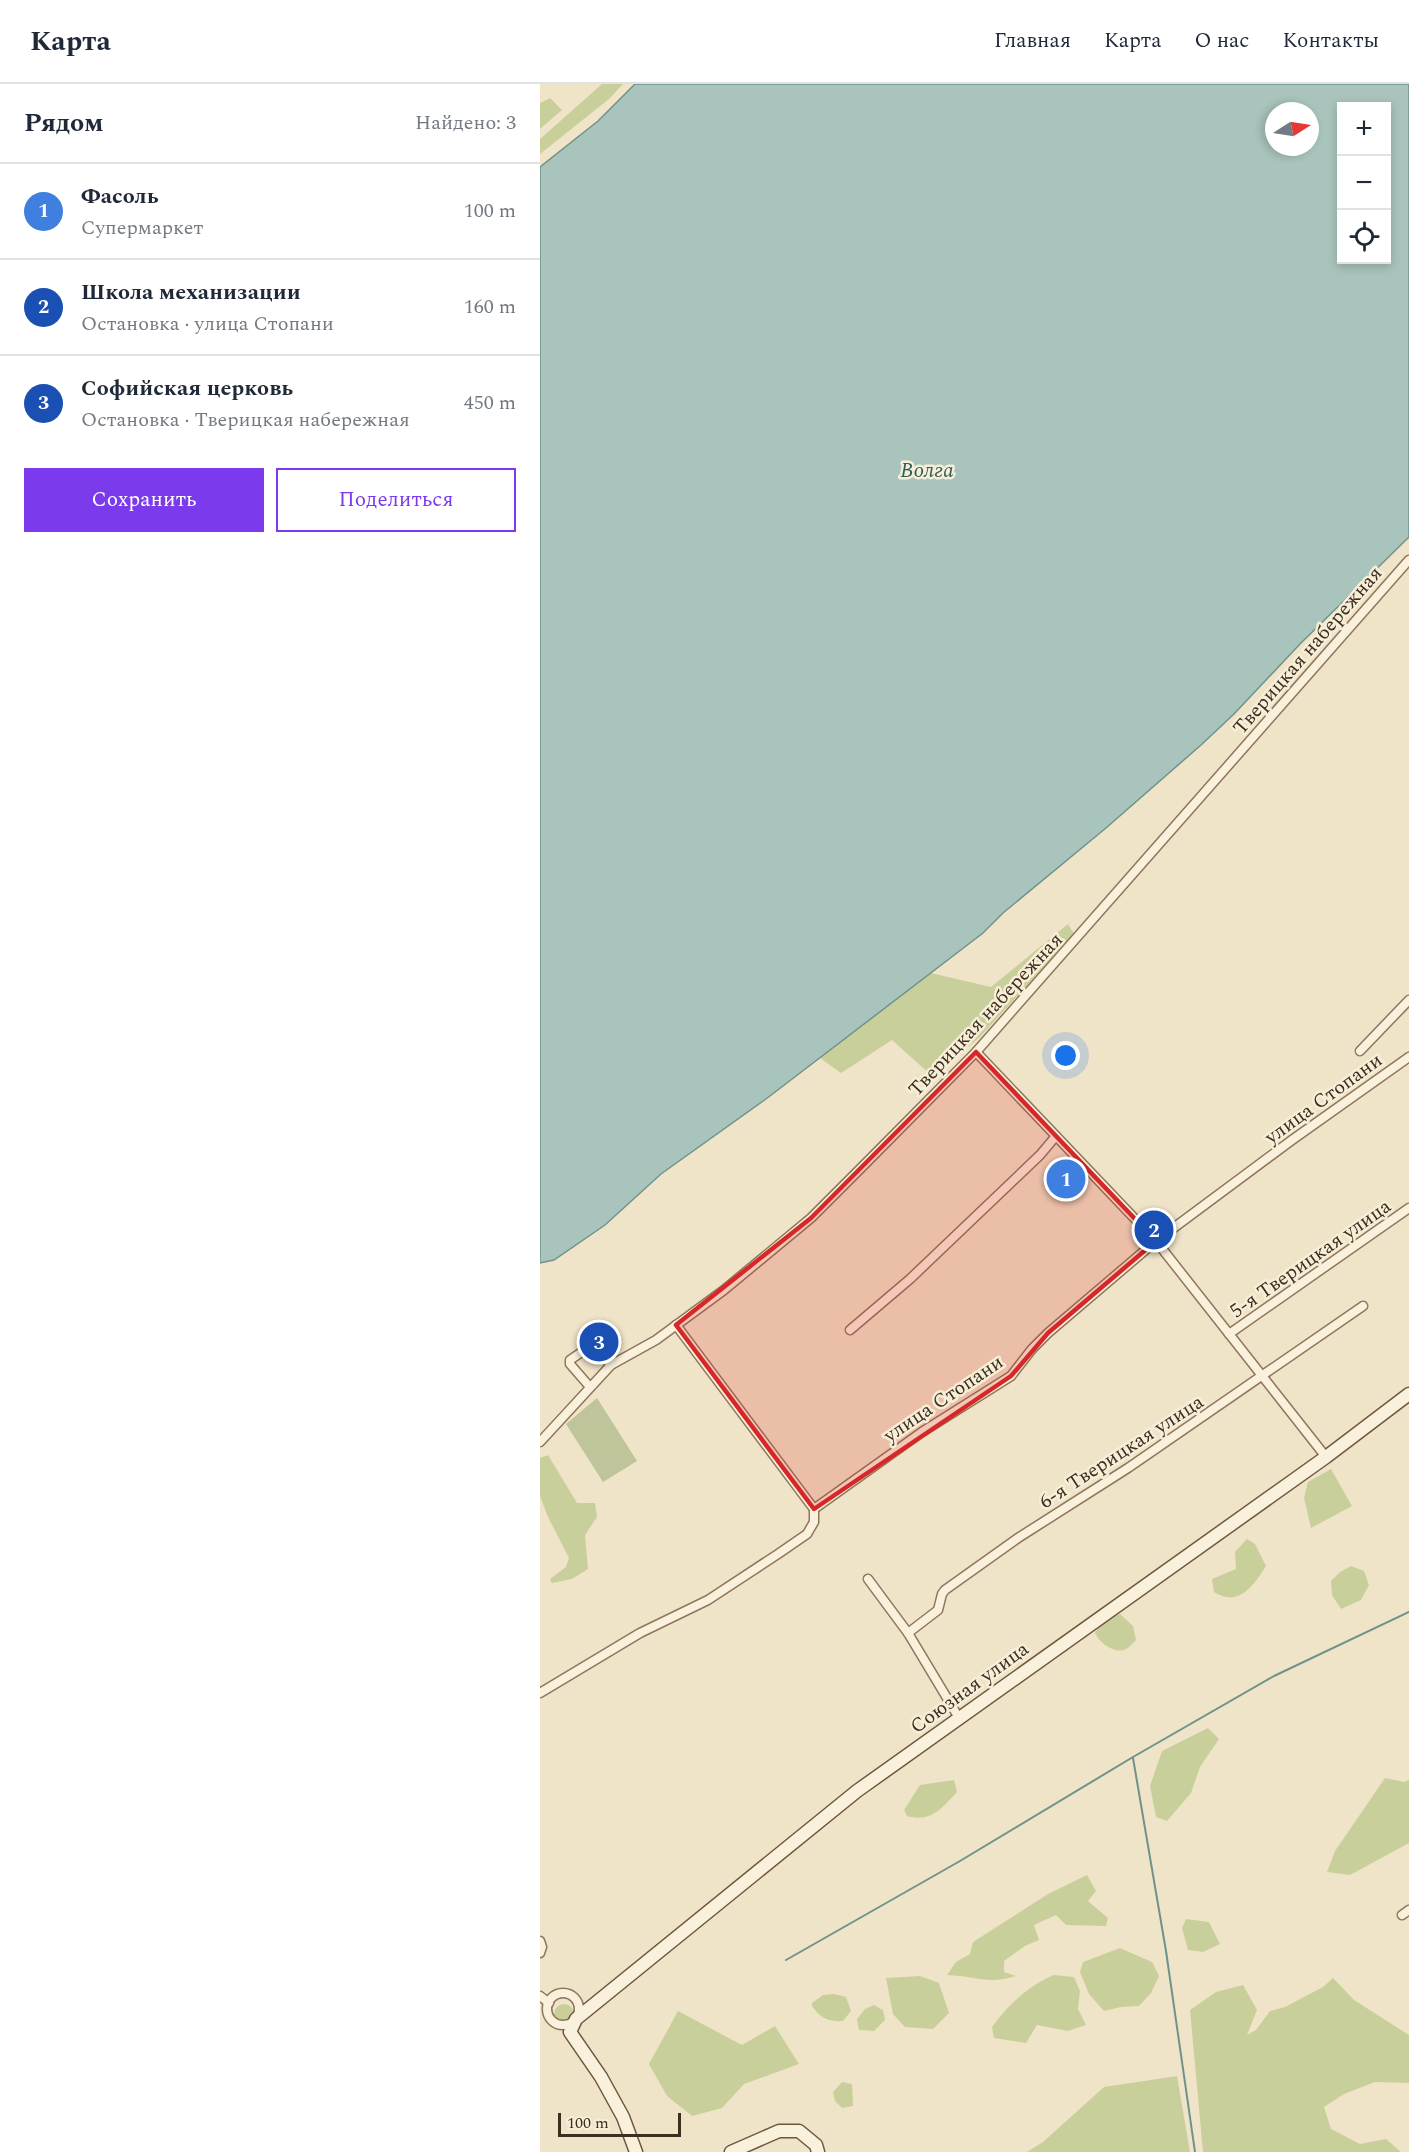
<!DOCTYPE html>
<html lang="ru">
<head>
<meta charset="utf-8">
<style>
	body { margin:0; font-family:Spectral,serif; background:#f6f6f7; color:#1f2937 }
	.controls { position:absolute; right:18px; top:18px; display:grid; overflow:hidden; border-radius:0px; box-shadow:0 3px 9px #0003 }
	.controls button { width:54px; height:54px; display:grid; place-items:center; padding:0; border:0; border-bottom:2px solid #e0e1e3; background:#fff; color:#1f2937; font:30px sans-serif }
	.compass { position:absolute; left:725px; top:18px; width:54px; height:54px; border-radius:50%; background:#fff; box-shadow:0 3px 9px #0003; rotate:78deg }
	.scale { position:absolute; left:18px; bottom:15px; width:123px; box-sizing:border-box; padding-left:6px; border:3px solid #3d2e20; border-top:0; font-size:16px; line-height:21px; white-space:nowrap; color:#3d2e20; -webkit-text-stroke:4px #f7eed8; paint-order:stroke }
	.you { position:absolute; left:526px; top:972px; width:21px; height:21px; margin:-15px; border:4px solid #fff; border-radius:50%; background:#1a73e8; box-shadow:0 0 0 9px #1a73e833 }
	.badge { display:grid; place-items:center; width:39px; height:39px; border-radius:50%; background:#7c3aed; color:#fff; font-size:20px; font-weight:700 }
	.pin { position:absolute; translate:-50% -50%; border:3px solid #fff; box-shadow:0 2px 6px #0006 }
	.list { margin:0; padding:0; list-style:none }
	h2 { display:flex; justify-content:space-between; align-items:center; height:78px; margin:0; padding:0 24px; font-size:26px }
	h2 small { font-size:20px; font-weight:400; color:#747a83 }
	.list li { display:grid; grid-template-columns:39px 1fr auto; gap:18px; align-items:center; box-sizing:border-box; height:96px; padding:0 24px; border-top:2px solid #e0e1e3 }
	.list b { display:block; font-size:22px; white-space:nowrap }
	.list p { margin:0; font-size:20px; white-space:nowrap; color:#747a83 }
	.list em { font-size:20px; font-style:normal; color:#747a83 }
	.actions { display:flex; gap:12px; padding:18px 24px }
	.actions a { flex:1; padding:14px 0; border:2px solid #7c3aed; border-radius:0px; text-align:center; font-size:21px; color:#7c3aed }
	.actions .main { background:#7c3aed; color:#fff }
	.icon { flex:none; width:33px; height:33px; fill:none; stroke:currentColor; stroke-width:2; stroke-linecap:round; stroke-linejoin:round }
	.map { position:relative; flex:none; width:869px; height:2068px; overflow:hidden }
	header { display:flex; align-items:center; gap:36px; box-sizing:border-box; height:84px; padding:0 30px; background:#fff; border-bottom:2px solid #e0e1e3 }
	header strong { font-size:28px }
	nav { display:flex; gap:33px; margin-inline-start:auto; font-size:21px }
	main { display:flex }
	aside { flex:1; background:#fff }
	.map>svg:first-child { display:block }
	.green { fill:#c9cf9b }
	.cemetery { fill:#bfc49a }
	.water { fill:#a9c4bc; stroke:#6f938a; stroke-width:1.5; fill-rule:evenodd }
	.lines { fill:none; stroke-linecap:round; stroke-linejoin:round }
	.stream { stroke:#6f938a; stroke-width:2 }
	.street-casing { stroke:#8d765c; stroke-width:11 }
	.secondary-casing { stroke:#6f573f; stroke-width:15 }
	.street { stroke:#faf1dc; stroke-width:8 }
	.secondary { stroke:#faf1dc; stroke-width:12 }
	.marked { fill:#d62828; fill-opacity:0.2; stroke:#d62828; stroke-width:4.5; stroke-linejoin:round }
	.labels { text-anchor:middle; stroke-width:5; stroke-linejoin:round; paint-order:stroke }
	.street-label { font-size:20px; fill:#3d2e20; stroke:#f7eed8 }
	.water-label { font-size:21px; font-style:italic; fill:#2f5d5a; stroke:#f7eed8 }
</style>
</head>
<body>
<header>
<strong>Карта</strong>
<nav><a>Главная</a><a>Карта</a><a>О нас</a><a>Контакты</a></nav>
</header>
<main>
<aside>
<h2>Рядом<small>Найдено: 3</small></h2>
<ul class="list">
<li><span class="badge" style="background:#3f7fe0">1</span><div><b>Фасоль</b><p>Супермаркет</p></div><em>100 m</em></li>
<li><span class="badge" style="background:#1a4fb4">2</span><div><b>Школа механизации</b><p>Остановка · улица Стопани</p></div><em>160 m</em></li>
<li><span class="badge" style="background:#1a4fb4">3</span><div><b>Софийская церковь</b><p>Остановка · Тверицкая набережная</p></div><em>450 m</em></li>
</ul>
<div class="actions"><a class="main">Сохранить</a><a>Поделиться</a></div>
</aside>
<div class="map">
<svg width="869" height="2068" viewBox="0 0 869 2068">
	<rect width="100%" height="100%" fill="#f0e4c8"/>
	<g class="green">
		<path d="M62,0H83L69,15L0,70V55Z"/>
		<path d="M10,14L22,26L0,45V19Z"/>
		<path d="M528,840L534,850L439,954L392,992L352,956L301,989L280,974L391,889L451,903Z"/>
		<path d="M8,1371L37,1419H55L57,1433L45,1451L48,1485L32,1495L12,1499L10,1495L26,1483L29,1474L8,1433L0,1412V1374Z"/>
		<path d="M791,1385L812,1422L771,1444L764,1414L768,1398Z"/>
		<path d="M707,1455L715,1460L726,1482C714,1501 699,1524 674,1508L672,1495L696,1485L695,1468Z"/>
		<path d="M811,1482L824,1487L829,1501L821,1516L801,1525L792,1511L791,1497L800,1488Z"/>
		<path d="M580,1530L593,1542L596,1556C592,1560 589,1564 584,1566C573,1569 558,1558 555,1548L567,1535Z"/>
		<path d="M668,1644L679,1655L660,1683L651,1709L627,1737L616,1733L610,1702L622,1667Z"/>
		<path d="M845,1694L864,1698L869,1696V1759L810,1791L787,1788L795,1767Z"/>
		<path d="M414,1696L417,1708C402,1724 391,1739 367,1732L364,1726L380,1701Z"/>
		<path d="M547,1791L556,1807L548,1817L568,1834L566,1842L526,1841L516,1831L494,1841L499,1856L485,1862L464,1877V1888L476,1892C448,1901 435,1892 407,1891L416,1878L430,1870L433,1858L508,1810Z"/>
		<path d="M646,1835L669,1838L680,1860L663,1868L648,1866L642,1844Z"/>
		<path d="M580,1864L612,1878L619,1892L611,1909L599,1922L581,1923L564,1927L549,1910L540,1888L543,1878Z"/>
		<path d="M514,1891L534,1893L540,1907L538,1925L546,1941L528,1947L497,1941L486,1959L454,1954L452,1943C467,1922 489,1901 514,1891Z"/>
		<path d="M380,1892L399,1899L409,1929L393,1945L365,1943L353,1930L346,1894Z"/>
		<path d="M793,1894L814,1916L869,1951V1999L835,1998L804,2010L784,2023L791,2045L820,2060L846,2055L861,2068H663L650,1926L676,1908L703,1901L717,1926L707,1951L716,1946L730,1927L745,1923L783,1903Z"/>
		<path d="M294,1910L306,1913L311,1927L303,1937C289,1938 280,1934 272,1922V1919L283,1911Z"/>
		<circle cx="24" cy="1930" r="10"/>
		<path d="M334,1921L343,1926L345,1936L334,1947L319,1946L317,1935L325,1925Z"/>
		<path d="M138,1927L202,1961L235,1942L259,1980L204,2000L182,2024L152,2032L127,2012L109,1980Z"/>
		<path d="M637,1992L650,2068H487L503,2058L564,2003Z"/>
		<path d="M302,1998L312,2000L313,2022L302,2024L295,2017L293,2008Z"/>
	</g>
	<path class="cemetery" d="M57,1314L97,1377L63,1398L26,1340Z"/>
	<path class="water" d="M95,0H869V453L760,560L694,630L661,661L566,744L463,829L443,849L226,1015L121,1090L65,1141L14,1176L0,1179V83L58,37ZM802,22H846V176H802ZM734,27H770V63H734Z"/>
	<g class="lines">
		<g class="stream">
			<path d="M593,1674L626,1867L655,2068"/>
			<path d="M246,1876L420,1777L593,1673L734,1592L869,1528"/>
		</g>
		<defs>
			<g id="street">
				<path d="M820,967L869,916"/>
				<path d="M436,968L616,1157L786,1373"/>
				<path d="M136,1241L274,1425"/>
				<path d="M310,1246L370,1195L500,1071L516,1052"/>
				<path d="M689,1250L869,1124"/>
				<path d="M50,1303L30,1280V1276L52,1261L71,1281"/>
				<path d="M0,1358L71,1281L116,1256L184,1206L271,1134L321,1084L436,968L869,476"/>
				<path d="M274,1425L382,1348L471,1292L492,1265L508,1249L616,1157L752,1056L869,973"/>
				<path d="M328,1495L368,1549L419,1634"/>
				<path d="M368,1549L398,1526L402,1510L405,1506L478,1454L588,1384L823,1222"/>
				<path d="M0,1609L100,1549L168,1516L238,1470L267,1450L274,1438V1425"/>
				<path d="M862,1831L869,1826"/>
				<path d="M0,1857L2,1863L0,1869"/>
				<circle cx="23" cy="1925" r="16"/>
				<path d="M0,1912L9,1919"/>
			</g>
			<g id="secondary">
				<path d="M96,2068L83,2033L61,1993L30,1948L36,1935L317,1707L786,1373L869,1310"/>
				<path d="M191,2068L239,2047H259L276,2061L278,2068"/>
			</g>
		</defs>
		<use href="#street" class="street-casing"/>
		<use href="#secondary" class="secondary-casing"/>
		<use href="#street" class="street"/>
		<use href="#secondary" class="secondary"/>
	</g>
	<path class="marked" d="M436,968L616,1157L508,1249L471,1292L274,1425L136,1241L271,1134Z"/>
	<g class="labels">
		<g class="street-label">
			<text transform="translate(767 566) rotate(-49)" y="7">Тверицкая набережная</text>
			<text transform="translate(445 930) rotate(-47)" y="7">Тверицкая набережная</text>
			<text transform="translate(783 1014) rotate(-36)" y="7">улица Стопани</text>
			<text transform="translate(770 1174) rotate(-35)" y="7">5-я Тверицкая улица</text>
			<text transform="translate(403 1314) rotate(-34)" y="7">улица Стопани</text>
			<text transform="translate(581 1367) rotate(-33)" y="7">6-я Тверицкая улица</text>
			<text transform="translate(429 1603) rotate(-36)" y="7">Союзная улица</text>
		</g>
		<g class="water-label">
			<text x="387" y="393">Волга</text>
		</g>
	</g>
</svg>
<div class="controls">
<button>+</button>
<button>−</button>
<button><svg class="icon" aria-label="locate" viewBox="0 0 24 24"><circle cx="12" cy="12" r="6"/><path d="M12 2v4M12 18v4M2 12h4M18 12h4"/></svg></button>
</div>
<svg class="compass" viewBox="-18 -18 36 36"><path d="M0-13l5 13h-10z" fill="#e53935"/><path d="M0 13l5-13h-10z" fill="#747a83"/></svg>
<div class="scale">100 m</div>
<div class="you"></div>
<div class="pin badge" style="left:526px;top:1095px;background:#3f7fe0">1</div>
<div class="pin badge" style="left:614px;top:1146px;background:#1a4fb4">2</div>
<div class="pin badge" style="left:59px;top:1258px;background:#1a4fb4">3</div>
</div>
</main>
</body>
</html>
